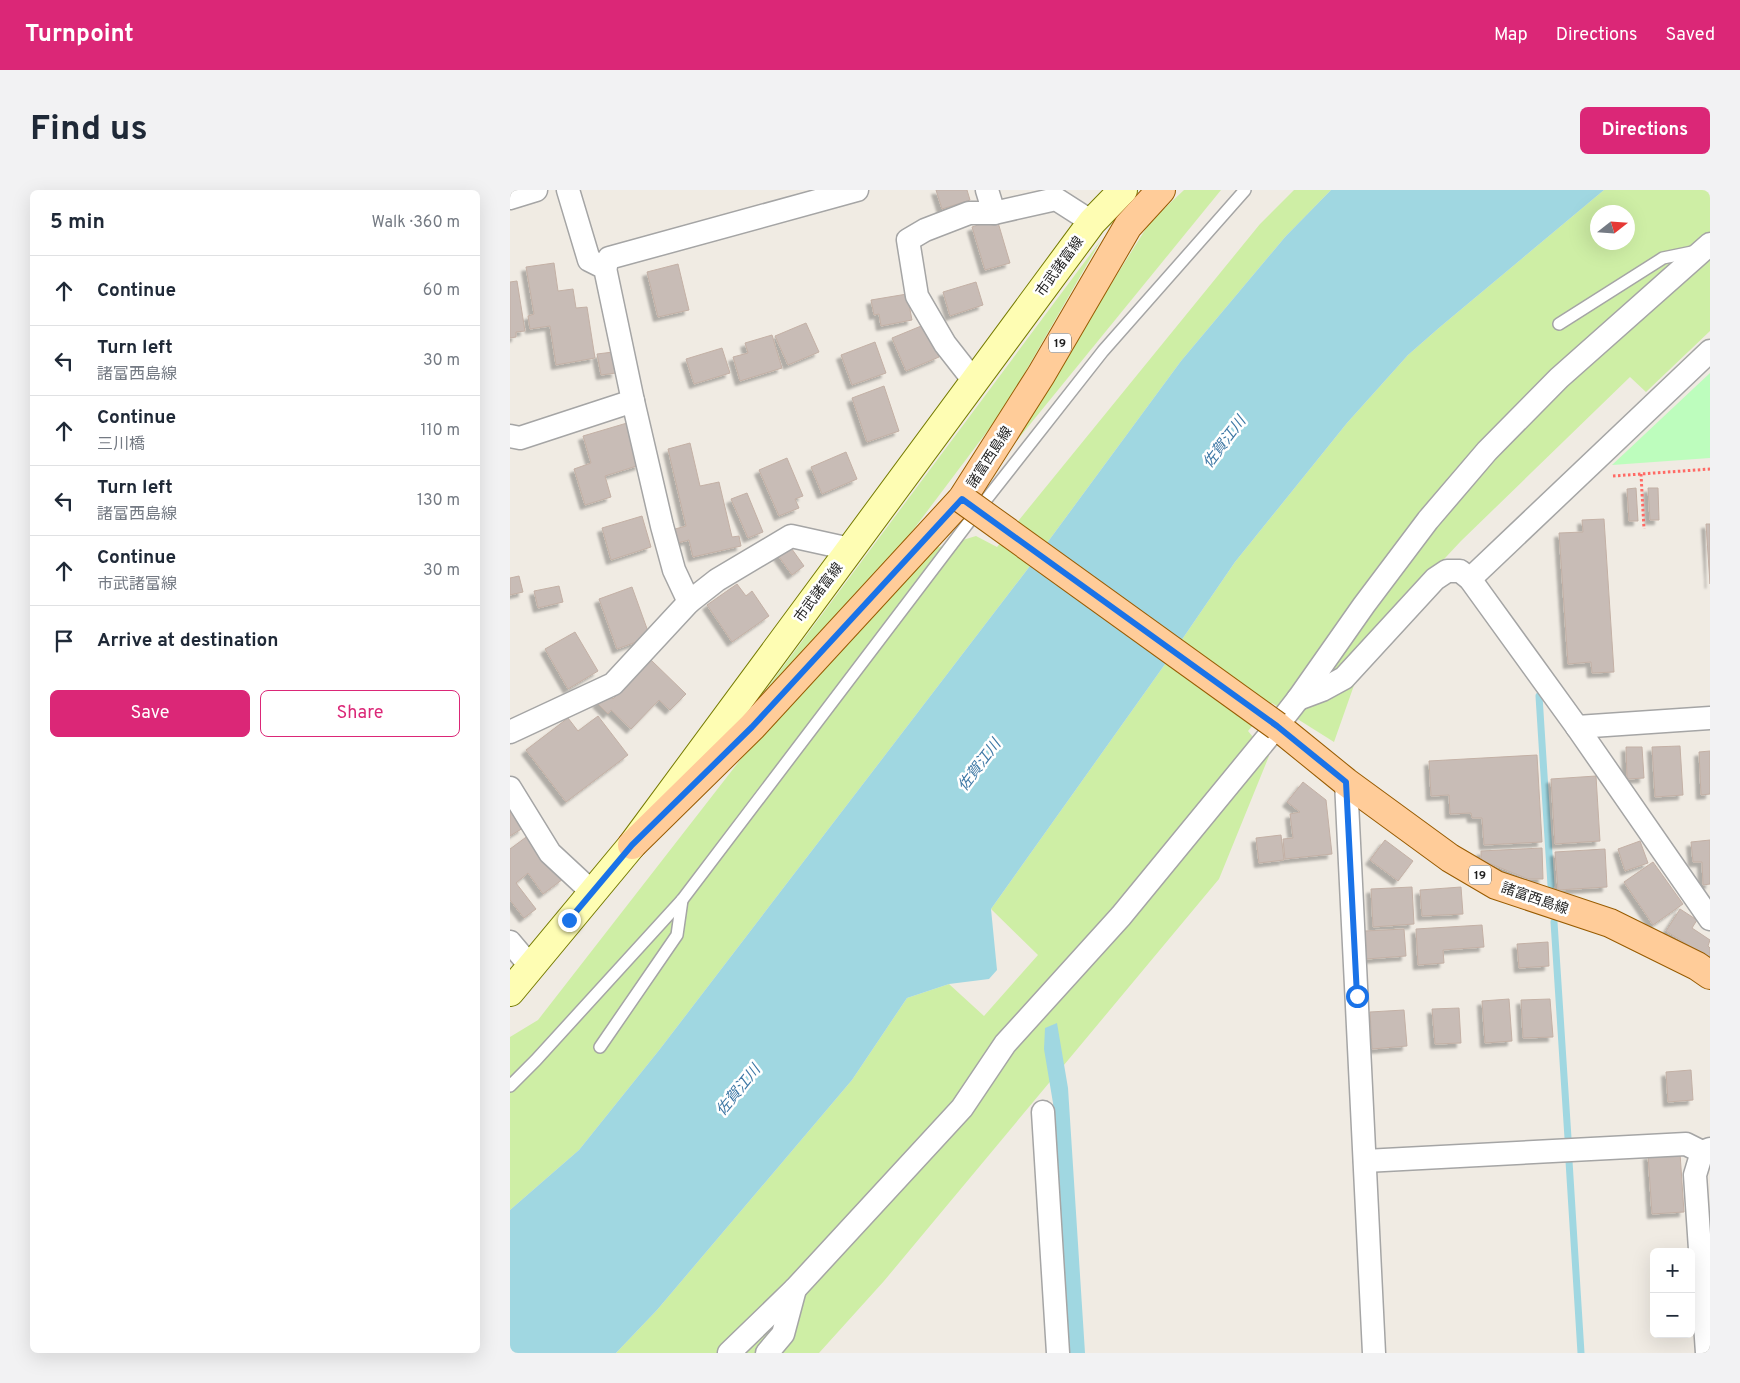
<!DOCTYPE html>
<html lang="en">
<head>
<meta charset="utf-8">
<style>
	body { margin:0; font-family:Overpass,"Noto Sans JP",sans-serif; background:#f2f2f3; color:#1f2937 }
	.controls { position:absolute; right:15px; bottom:15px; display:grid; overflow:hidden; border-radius:8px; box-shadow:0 5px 20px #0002 }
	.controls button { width:45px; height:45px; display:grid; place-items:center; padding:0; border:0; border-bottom:1px solid #e0e1e3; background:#fff; color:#1f2937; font:25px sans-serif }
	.compass { position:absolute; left:1080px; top:15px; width:45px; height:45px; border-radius:50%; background:#fff; box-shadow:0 5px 20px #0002; rotate:73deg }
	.stop { position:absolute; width:15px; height:15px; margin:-11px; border:4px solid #1a73e8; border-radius:50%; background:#fff }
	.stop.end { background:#1a73e8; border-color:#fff; box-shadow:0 1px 5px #0008 }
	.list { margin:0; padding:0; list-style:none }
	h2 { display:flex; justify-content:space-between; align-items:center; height:65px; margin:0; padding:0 20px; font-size:21px }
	h2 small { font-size:16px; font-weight:400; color:#747a83 }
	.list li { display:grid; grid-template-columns:32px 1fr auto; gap:15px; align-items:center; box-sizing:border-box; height:70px; padding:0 20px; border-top:1px solid #e0e1e3 }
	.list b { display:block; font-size:19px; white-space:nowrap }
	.list p { margin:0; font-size:16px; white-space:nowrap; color:#747a83 }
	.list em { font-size:16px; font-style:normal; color:#747a83 }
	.actions { display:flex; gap:10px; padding:15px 20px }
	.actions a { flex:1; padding:11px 0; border:1px solid #db2777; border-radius:8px; text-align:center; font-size:18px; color:#db2777 }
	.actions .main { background:#db2777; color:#fff }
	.icon { flex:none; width:28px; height:28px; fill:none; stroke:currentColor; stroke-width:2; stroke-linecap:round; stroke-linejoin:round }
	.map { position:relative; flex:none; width:1200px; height:1163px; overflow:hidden; border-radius:8px }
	header { display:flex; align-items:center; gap:30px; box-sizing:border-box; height:70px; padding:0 25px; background:#db2777; color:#fff }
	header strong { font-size:24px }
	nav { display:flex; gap:28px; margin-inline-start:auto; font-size:18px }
	.intro { display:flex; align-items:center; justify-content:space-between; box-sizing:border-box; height:120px; padding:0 30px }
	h1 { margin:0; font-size:35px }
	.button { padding:12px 22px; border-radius:8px; background:#db2777; color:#fff; font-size:18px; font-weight:700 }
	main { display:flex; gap:30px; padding:0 30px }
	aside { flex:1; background:#fff; border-radius:8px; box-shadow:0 5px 20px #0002 }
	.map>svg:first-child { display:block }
	.grass { fill:#ceeea5; fill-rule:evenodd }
	.park { fill:#bdfdbd }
	.water { fill:#a0d7e1 }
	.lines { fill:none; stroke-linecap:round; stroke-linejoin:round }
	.stream { stroke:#a0d7e1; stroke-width:7 }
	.building { fill:#c8bcb6; stroke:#c3b0a5; filter:url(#shadow) }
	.service-casing { stroke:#a5a5a5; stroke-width:14 }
	.minor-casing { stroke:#a5a5a5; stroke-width:25 }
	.secondary-casing { stroke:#757a00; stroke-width:30 }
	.primary-casing { stroke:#985b00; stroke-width:30 }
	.path { stroke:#ff6a65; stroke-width:3; stroke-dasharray:2.5 2.5; stroke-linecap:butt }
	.service { stroke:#fff; stroke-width:11 }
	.minor { stroke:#fff; stroke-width:22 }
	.secondary { stroke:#fefdb3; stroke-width:28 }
	.primary { stroke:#fc9; stroke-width:28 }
	.primary-bridge-casing { stroke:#985b00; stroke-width:30; stroke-linecap:butt }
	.primary-bridge { stroke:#fc9; stroke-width:28 }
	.route { stroke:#1a73e8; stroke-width:6 }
	.labels { text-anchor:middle; stroke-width:5; stroke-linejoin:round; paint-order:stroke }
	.shield { fill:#fff; stroke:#626262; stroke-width:1 }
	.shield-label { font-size:12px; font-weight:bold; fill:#1e1e1e }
	.street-label { font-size:14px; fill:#1e1e1e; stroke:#fff }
	.water-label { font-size:15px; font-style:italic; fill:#3e78a5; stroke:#fff }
</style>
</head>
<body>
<header>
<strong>Turnpoint</strong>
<nav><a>Map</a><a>Directions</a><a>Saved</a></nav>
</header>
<div class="intro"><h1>Find us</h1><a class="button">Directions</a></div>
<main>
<aside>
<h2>5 min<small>Walk · 360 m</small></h2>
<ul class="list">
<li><svg class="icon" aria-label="ahead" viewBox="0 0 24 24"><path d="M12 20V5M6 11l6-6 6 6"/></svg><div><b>Continue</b></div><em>60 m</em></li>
<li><svg class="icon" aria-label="left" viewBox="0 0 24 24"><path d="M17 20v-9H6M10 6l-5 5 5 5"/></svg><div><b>Turn left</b><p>諸富西島線</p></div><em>30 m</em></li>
<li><svg class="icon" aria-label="ahead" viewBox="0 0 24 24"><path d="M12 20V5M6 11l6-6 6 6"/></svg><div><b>Continue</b><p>三川橋</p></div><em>110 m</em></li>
<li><svg class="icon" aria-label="left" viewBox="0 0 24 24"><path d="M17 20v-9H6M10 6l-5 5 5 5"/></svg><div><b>Turn left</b><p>諸富西島線</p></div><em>130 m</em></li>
<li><svg class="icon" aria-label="ahead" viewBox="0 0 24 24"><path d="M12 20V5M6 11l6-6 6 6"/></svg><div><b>Continue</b><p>市武諸富線</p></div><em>30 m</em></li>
<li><svg class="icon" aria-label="arrive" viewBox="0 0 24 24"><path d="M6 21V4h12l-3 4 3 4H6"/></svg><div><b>Arrive at destination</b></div></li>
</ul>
<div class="actions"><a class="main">Save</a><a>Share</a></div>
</aside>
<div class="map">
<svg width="1200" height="1163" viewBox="0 0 1200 1163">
	<defs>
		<filter id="shadow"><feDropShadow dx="-4.5" dy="4.5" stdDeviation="1" flood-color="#0004"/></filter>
	</defs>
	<rect width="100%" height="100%" fill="#f0ebe3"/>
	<g class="grass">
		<path d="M674,0H711L491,270L640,32Z"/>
		<path d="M784,0H821L775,47L671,171L523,372L150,859L69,960L0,1020V847L28,830L241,556L423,359L466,346L487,357L750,34Z"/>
		<path d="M1094,0H1200V141L1136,202L1120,187L951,351L861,447L824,552L762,513L738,541L759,566L709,689L374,1091L309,1163H106L147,1120L342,890L397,808L439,794L474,826L528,765L481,719L658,470L725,372L837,233L898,165L930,137ZM1088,22H1118V52H1088Z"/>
		<path d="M591,50L494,219L376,376L252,505Z"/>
	</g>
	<path class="park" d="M1200,183V268L1102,275Z"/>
	<g class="water">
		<path d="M821,0H1094L930,137L898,165L837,233L725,372L658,470L481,719L487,780L479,789L439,794L397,808L342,890L147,1120L106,1163H0V1020L69,960L150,859L523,372L671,171L775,47Z"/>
		<path d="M547,833L558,898L575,1163H559L543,913L534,859L535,838Z"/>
	</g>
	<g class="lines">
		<g class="stream">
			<path d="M1029,506L1041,695"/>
			<path d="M1044,732L1058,948"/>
			<path d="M1059,971L1071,1163"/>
		</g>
	</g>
	<g class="building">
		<path d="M426,0H457L460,10L432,19Z"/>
		<path d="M487,29L500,73L475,80L462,37Z"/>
		<path d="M44,73L48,101L63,99L66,118L77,117L85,168L46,175L40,136L20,139L18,126L24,124L16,77Z"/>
		<path d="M168,74L179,120L148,127L137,82Z"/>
		<path d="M7,91L15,141L6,142V147L0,148V92Z"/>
		<path d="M466,92L473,115L440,126L433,102Z"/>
		<path d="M397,104L402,130L371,136L369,124L364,125L361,110Z"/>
		<path d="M296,133L309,162L278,175L265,146Z"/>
		<path d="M416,134L429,167L396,181L382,148Z"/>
		<path d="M262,145L272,178L230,191L223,167L238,163L235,153Z"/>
		<path d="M365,152L376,183L342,195L331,165Z"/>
		<path d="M212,158L220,183L184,194L176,169Z"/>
		<path d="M103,162L106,183L91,185L87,164Z"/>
		<path d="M374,196L389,241L357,252L342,208Z"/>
		<path d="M117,233L130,275L95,286L101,307L75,315L64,279L81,273L73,246Z"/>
		<path d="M180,253L190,296L209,292L222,347L229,346L231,356L183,367L179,350L168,353L165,339L176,336L158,259Z"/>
		<path d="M336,262L347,289L312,304L301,277Z"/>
		<path d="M277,268L293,306L285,309L289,318L269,326L249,280Z"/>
		<path d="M1126,298L1128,331H1119L1117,299Z"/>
		<path d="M1138,298H1148L1149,330H1140Z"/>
		<path d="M237,303L253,342L238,348L221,309Z"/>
		<path d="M132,326L141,357L101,370L92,338Z"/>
		<path d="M1094,329L1104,482L1082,483L1081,472L1058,474L1049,343L1073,342L1072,330Z"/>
		<path d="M1196,334H1200V394Z"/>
		<path d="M279,355L294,376L282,385L267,364Z"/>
		<path d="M9,386L13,402L0,405V388Z"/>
		<path d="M227,394L236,406L242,401L259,426L222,452L197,415Z"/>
		<path d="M49,396L53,412L28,418L24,401Z"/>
		<path d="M122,397L140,447L107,459L89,409Z"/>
		<path d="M65,442L88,481L58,499L35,459Z"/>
		<path d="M141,470L176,504L160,520L149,510L121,539L101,520L98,524L87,513L97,503L103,509Z"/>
		<path d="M88,526L118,565L56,612L16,560L58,528L68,541Z"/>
		<path d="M1170,556L1173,605L1145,607L1142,557Z"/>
		<path d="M1116,557H1132L1134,588L1117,589Z"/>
		<path d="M1200,561V604L1191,605L1189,562Z"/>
		<path d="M1027,565L1032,652L974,655L972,628H962L961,623L940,624L939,605L921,606L919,571Z"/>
		<path d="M1086,586L1090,651L1045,654L1041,589Z"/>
		<path d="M793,592L816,610L822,664L775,669L773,649L783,648L780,624L790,622L777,612Z"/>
		<path d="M0,616L13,638L0,646Z"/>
		<path d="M19,645L53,689L33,704L18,683L6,693L26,719L14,728L0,710V659Z"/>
		<path d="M771,645L774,670L749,673L746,648Z"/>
		<path d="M875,650L903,671L888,691L860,670Z"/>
		<path d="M1200,650V694L1193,695L1192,672H1183L1181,652Z"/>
		<path d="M1130,651L1138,673L1115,681L1108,659Z"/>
		<path d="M1032,658L1033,689H1018L971,670V661Z"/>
		<path d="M1095,659L1097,697L1048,700L1045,662Z"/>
		<path d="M1143,672L1173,714L1143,735L1114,692Z"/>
		<path d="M902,697L904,734L863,737L861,699Z"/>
		<path d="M951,697L953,724L912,726L910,700Z"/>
		<path d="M1170,719L1187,730L1182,738L1200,750L1198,756L1200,758V769L1156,741Z"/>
		<path d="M972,735L974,757L933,760L934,773L908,775L906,739Z"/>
		<path d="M894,739L896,766L856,769L855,741Z"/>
		<path d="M1038,752L1039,776L1009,778L1007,754Z"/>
		<path d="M999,809L1002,851L975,853L972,811Z"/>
		<path d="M1040,809L1043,847L1013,848L1011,810Z"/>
		<path d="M949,818L951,853L925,854L922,819Z"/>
		<path d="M894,820L897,856L862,859L860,822Z"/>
		<path d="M1181,880L1183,910L1158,912L1156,882Z"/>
		<path d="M1170,963L1174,1022L1142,1024L1138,965Z"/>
	</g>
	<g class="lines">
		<defs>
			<g id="service">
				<path d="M1049,134L1153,68L1187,61"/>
				<path d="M90,857L167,745L172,710"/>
				<path d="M0,896L26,870L172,710L468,320L593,161L735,0"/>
			</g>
			<g id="minor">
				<path d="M58,0L79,70L95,78L123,211"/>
				<path d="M477,0L484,23L546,9L582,32"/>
				<path d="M0,8L26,0"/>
				<path d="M95,78L99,68L347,0"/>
				<path d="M464,191L435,154L407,106L398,50L415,40L459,23H484"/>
				<path d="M0,246L10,248L123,211L152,336L164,380L179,412L207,390L281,346L340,359"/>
				<path d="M960,389L1200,161"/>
				<path d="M788,509L812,500L834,488L925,389L937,381H950L960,389L1067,537L1200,729"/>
				<path d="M1067,537L1200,528"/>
				<path d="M0,542L103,494L179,412"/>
				<path d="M836,592L864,1163"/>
				<path d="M0,598L40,663L82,702"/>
				<path d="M0,752L21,777"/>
				<path d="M533,922L548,1163"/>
				<path d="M1192,962L1185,985L1197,1163"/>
				<path d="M855,971L1176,954L1192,962L1200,959"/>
				<path d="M219,1163L285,1099L452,918L495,854L611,726L767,536L788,509L854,415L918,330L977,261L1049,188L1200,54"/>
				<path d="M257,1163L273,1144L285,1099"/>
			</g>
			<path id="secondary" d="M0,802L122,655L582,32L613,0"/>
			<g id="primary">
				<path d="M767,536L836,592L940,668L986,695L1100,733L1187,776L1200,785"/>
				<path d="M122,655L242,537L452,309L531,185L618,36L651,0"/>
			</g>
		</defs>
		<use href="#service" class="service-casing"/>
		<use href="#minor" class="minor-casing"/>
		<use href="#secondary" class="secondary-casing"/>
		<use href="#primary" class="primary-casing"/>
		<g class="path">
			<path d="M1131,284L1134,339"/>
			<path d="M1103,286L1200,279"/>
		</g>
		<use href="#service" class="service"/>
		<use href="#minor" class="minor"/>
		<use href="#secondary" class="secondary"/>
		<use href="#primary" class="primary"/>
		<defs>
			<path id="primary-bridge" d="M452,309L767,536"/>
		</defs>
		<use href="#primary-bridge" class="primary-bridge-casing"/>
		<use href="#primary-bridge" class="primary-bridge"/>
	</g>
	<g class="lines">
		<path class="route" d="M59,730L122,655L242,537L452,309L767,536L836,592L847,806"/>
	</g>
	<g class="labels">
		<g class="shield">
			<rect x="539" y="143.5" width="22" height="19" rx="4"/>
			<rect x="959" y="675.5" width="22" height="19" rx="4"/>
		</g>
		<g class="shield-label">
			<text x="550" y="157">19</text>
			<text x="970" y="689">19</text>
		</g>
		<g class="street-label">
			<text transform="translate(549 76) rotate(-54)" y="5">市武諸富線</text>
			<text transform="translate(479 267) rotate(-57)" y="5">諸富西島線</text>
			<text transform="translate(308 402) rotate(-53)" y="5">市武諸富線</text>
			<text transform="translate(1025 708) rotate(19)" y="5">諸富西島線</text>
		</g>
		<g class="water-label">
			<text transform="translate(714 252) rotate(-53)" y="5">佐賀江川</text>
			<text transform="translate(469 575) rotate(-53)" y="5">佐賀江川</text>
			<text transform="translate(228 900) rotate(-51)" y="5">佐賀江川</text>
		</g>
	</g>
</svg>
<div class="controls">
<button>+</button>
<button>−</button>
</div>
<svg class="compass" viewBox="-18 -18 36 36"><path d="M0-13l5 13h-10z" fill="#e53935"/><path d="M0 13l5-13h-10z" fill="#747a83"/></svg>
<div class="stop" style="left:847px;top:806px"></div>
<div class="stop end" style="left:59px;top:730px"></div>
</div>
</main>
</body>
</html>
